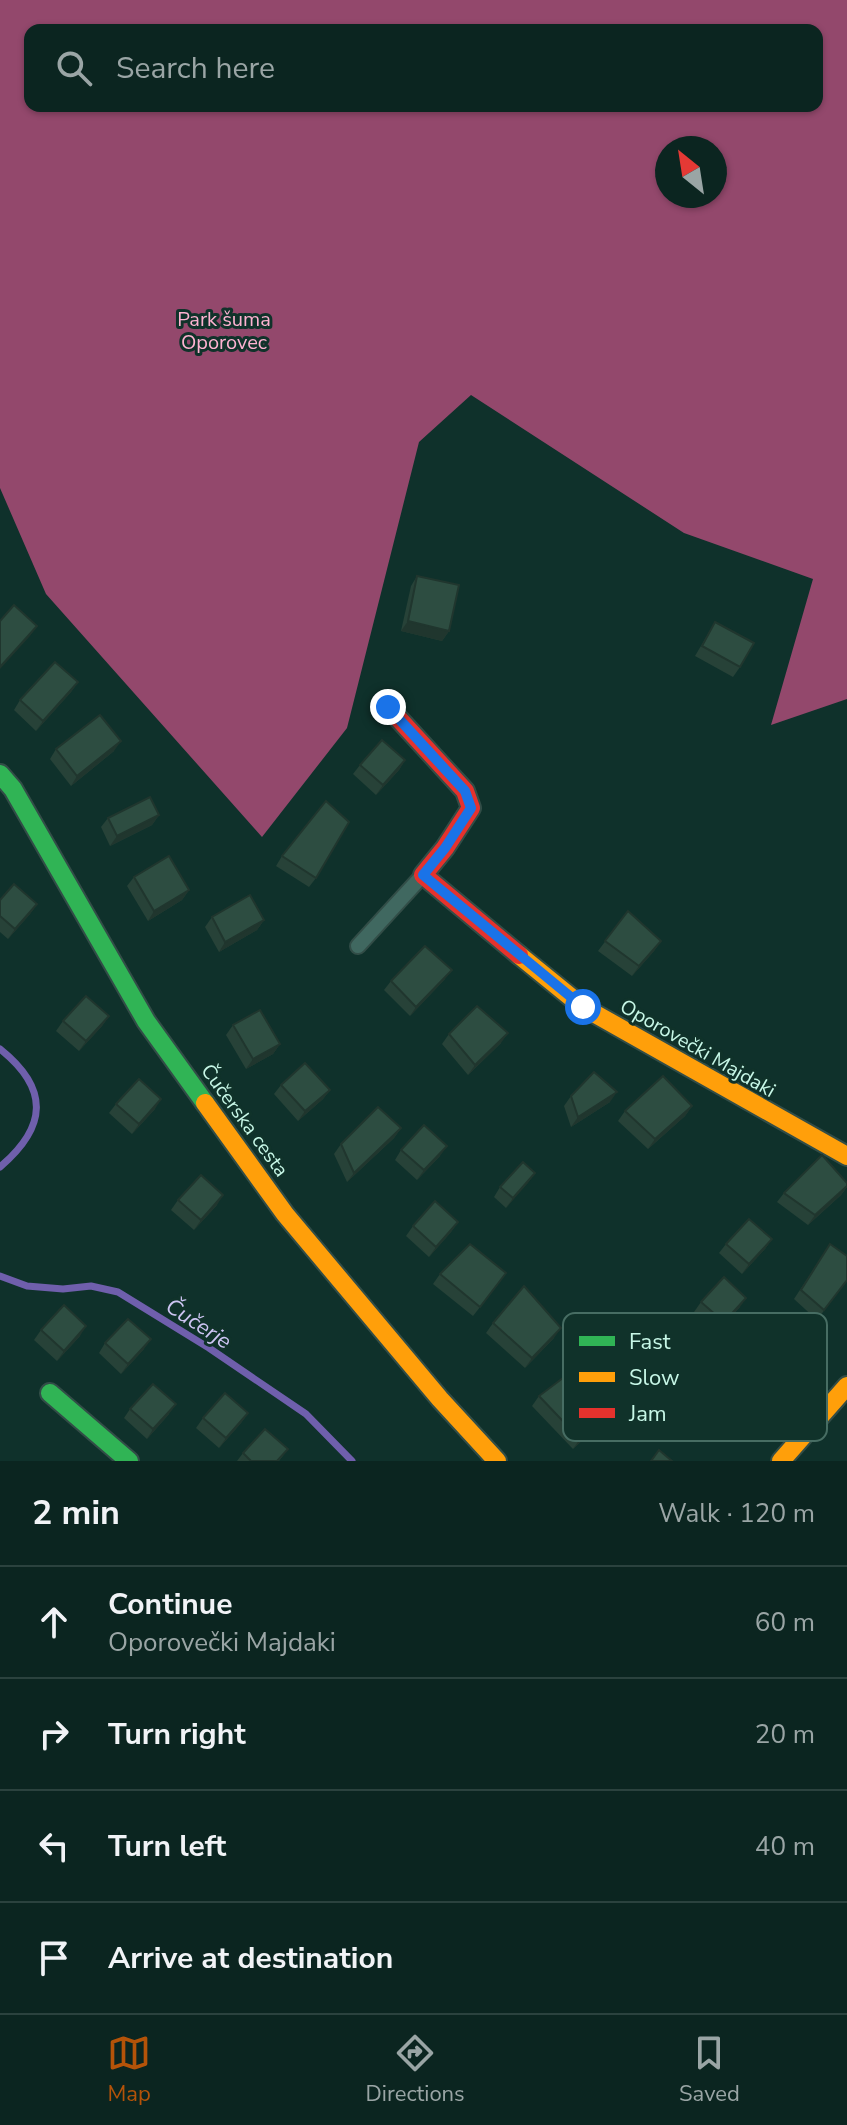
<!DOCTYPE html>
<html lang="en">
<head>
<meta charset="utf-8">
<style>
	body { margin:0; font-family:"Nunito Sans",sans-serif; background:#19312d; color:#f1f3f6 }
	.compass { position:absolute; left:655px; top:136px; width:72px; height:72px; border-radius:50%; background:#0b2520; box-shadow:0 2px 6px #0004; rotate:330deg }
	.stop { position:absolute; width:24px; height:24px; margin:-18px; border:6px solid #1a73e8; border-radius:50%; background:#fff }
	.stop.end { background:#1a73e8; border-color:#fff; box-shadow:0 2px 8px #0008 }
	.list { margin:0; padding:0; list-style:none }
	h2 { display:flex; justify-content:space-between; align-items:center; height:104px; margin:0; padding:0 32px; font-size:34px }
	h2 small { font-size:26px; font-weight:400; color:#9aa5a5 }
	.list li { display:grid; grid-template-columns:52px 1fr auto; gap:24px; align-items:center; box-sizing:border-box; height:112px; padding:0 32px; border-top:2px solid #2b423e }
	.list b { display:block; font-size:30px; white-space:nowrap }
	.list p { margin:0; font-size:26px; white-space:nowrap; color:#9aa5a5 }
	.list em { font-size:26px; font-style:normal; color:#9aa5a5 }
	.icon { flex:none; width:44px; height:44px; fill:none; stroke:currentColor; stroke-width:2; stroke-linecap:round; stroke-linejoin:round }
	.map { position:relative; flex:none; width:847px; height:1461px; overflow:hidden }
	.search { position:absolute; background:#0b2520; box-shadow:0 2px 6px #0004; left:24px; right:24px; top:24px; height:88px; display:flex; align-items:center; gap:20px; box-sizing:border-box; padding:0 28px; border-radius:16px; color:#9aa5a5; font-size:30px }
	.sheet { height:552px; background:#0b2520 }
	nav { display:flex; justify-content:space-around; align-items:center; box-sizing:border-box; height:112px; border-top:2px solid #2b423e; background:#0b2520; font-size:22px; color:#9aa5a5 }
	nav a { display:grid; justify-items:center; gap:4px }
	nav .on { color:#b45309 }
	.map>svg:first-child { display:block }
	.forest { fill:#93486c; fill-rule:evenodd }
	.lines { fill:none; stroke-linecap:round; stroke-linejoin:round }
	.stream { stroke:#6f5fac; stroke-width:7 }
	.lane-casing { stroke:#324d47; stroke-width:18 }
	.fast-casing { stroke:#324d47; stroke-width:22 }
	.slow-casing { stroke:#324d47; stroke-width:22 }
	.jam-casing { stroke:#324d47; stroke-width:22 }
	.lane { stroke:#406860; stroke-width:14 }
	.fast { stroke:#30b455; stroke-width:18 }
	.slow { stroke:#ff9f0a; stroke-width:18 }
	.jam { stroke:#e5322d; stroke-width:18 }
	.wall { fill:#274238 }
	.shaded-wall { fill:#20362e }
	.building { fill:#2d4d41; stroke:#20362e; stroke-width:2 }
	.route { stroke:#1a73e8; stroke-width:10 }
	.labels { text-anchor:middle; stroke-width:6; stroke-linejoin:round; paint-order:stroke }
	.park-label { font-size:20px; fill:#feb2d1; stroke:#10322a }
	.street-label { font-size:20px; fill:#c7f7e7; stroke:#10322a }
	.water-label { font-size:22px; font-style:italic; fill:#cdc5f3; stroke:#10322a }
	.key { fill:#10322a; stroke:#476d63; stroke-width:2 }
	.key-label { font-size:22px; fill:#c7f7e7 }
</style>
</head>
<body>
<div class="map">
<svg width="847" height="1461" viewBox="0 0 847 1461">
	<rect width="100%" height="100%" fill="#0f312b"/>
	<path class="forest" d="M0,0H847V699L771,725L813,579L684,533L471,395L419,442L347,728L262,837L46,594L0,488ZM30,30H817V106H30ZM667,148H715V196H667Z"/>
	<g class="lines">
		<g class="stream">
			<path d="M0,1049C50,1089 47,1127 0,1167"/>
			<path d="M0,1276L27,1286L63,1289L91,1286L118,1292L209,1348L306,1414L352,1461"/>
		</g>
		<defs>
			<path id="lane" d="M358,946L423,875"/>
			<g id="fast">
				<path d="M0,774L13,789L146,1021L205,1103"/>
				<path d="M50,1393L129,1461"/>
			</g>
			<g id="slow">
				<path d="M519,955L583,1007L847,1156"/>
				<path d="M205,1103L285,1214L440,1399L497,1461"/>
				<path d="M781,1461L847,1386"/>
			</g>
			<path id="jam" d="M388,707L465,791L471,808L445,848L423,875L519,955"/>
		</defs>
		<use href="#lane" class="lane-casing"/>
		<use href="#fast" class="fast-casing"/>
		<use href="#slow" class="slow-casing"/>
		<use href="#jam" class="jam-casing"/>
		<use href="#lane" class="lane"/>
		<use href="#fast" class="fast"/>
		<use href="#slow" class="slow"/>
		<use href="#jam" class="jam"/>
	</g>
	<g class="wall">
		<path d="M417,576L449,631L442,641L401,631L411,586Z"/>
		<path d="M715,622L740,667L733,677L695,656Z"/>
		<path d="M78,682L71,692L36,731L14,710L20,700Z"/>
		<path d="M56,749L114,751L71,786L50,759Z"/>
		<path d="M405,760L399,770L376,795L353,774L360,765Z"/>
		<path d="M159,815L152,825L110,846L101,827L108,818Z"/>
		<path d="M282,856L316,878L309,887L276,866Z"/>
		<path d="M134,877L189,890L182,900L148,921L127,886Z"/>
		<path d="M0,900L37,904L30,914L8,939L0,932Z"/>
		<path d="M628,911L661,941L654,951L632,976L598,951Z"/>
		<path d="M212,917L264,920L257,930L219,952L205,927Z"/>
		<path d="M445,979L410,1016L384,990L391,981Z"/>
		<path d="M109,1016L102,1026L79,1051L56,1031L63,1021Z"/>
		<path d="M233,1025L280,1044L273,1054L246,1069L226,1035Z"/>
		<path d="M449,1034L501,1043L468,1075L442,1044Z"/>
		<path d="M281,1085L330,1090L323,1099L298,1121L274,1094Z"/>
		<path d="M571,1096L610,1102L571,1127L564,1106Z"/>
		<path d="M116,1104L155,1109L132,1134L109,1113Z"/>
		<path d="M692,1106L685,1116L648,1149L618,1121L625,1111Z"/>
		<path d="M401,1128L394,1138L347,1182L334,1154L341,1144Z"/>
		<path d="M401,1150L440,1156L417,1180L395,1160Z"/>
		<path d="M535,1173L506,1208L494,1197L500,1187Z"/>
		<path d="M847,1187L841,1195L808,1225L777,1202L784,1193Z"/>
		<path d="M178,1200L217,1205L194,1230L171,1210Z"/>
		<path d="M458,1222L451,1232L429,1257L406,1236L413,1226Z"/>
		<path d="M772,1239L765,1249L742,1274L719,1253L726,1244Z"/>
		<path d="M830,1244L847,1280L817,1320L794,1299Z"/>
		<path d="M440,1274L499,1283L473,1316L433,1284Z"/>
		<path d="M701,1302L740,1307L717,1332L694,1312Z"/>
		<path d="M752,1316L758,1378L751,1387L718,1363Z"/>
		<path d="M493,1323L554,1338L525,1368L486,1333Z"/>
		<path d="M41,1330L80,1336L57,1361L34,1340Z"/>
		<path d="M105,1343L144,1349L121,1374L99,1353Z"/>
		<path d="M539,1396L605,1419L573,1449L532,1406Z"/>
		<path d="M130,1409L169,1414L147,1439L124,1418Z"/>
		<path d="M248,1413L241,1423L219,1448L196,1428L203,1418Z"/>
		<path d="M288,1449L279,1461H237L243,1453Z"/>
	</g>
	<g class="shaded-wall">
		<path d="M408,621L449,631L442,641L401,631Z"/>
		<path d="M37,626L30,636L0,669V667Z"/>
		<path d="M78,682L71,692L36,731L43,721Z"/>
		<path d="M121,741L114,751L71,786L77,776Z"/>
		<path d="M405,760L399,770L376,795L383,785Z"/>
		<path d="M159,815L152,825L110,846L117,836Z"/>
		<path d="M189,890L182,900L148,921L154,911Z"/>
		<path d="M37,904L30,914L8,939L15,929Z"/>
		<path d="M264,920L257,930L219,952L225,942Z"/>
		<path d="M661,941L654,951L632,976L639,966Z"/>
		<path d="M452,970L445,979L410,1016L416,1007Z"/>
		<path d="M109,1016L102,1026L79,1051L86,1041Z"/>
		<path d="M508,1033L501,1043L468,1075L475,1065Z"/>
		<path d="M280,1044L273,1054L246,1069L253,1059Z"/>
		<path d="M330,1090L323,1099L298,1121L305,1111Z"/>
		<path d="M617,1092L610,1102L571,1127L578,1117Z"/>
		<path d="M161,1099L155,1109L132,1134L139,1124Z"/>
		<path d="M692,1106L685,1116L648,1149L655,1139Z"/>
		<path d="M401,1128L394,1138L347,1182L354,1173Z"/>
		<path d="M447,1146L440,1156L417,1180L424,1170Z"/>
		<path d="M535,1173L528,1183L506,1208L513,1198Z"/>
		<path d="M847,1186L841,1195L808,1225L815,1215Z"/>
		<path d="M223,1195L217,1205L194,1230L201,1220Z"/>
		<path d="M458,1222L451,1232L429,1257L436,1247Z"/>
		<path d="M772,1239L765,1249L742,1274L749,1264Z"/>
		<path d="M746,1298L740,1307L717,1332L724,1322Z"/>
		<path d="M86,1326L80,1336L57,1361L64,1351Z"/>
		<path d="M561,1328L554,1338L525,1368L532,1358Z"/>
		<path d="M151,1339L144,1349L121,1374L128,1364Z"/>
		<path d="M176,1404L169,1414L147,1439L153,1429Z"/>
		<path d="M612,1409L605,1419L573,1449L580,1439Z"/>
		<path d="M248,1413L241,1423L219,1448L226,1438Z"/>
	</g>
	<g class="building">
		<path d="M417,576L459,585L449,631L408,621Z"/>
		<path d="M14,605L37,626L0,667V621Z"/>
		<path d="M715,622L754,643L740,667L702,646Z"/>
		<path d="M55,662L78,682L43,721L20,700Z"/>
		<path d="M100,715L121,741L77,776L56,749Z"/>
		<path d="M382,740L405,760L383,785L360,765Z"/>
		<path d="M150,797L159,815L117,836L108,818Z"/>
		<path d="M326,801L349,822L316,878L282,856Z"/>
		<path d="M169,856L189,890L154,911L134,877Z"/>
		<path d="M14,884L37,904L15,929L0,916V900Z"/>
		<path d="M250,895L264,920L225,942L212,917Z"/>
		<path d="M628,911L661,941L639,966L605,941Z"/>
		<path d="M425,946L452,970L416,1007L391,981Z"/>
		<path d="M86,996L109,1016L86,1041L63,1021Z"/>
		<path d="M477,1006L508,1033L475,1065L449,1034Z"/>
		<path d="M260,1010L280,1044L253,1059L233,1025Z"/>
		<path d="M305,1063L330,1090L305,1111L281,1085Z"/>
		<path d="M594,1072L617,1092L578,1117L571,1096Z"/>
		<path d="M663,1076L692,1106L655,1139L625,1111Z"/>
		<path d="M139,1079L161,1099L139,1124L116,1104Z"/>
		<path d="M378,1107L401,1128L354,1173L341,1144Z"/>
		<path d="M424,1125L447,1146L424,1170L401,1150Z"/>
		<path d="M822,1155L847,1183V1186L815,1215L784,1193Z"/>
		<path d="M523,1162L535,1173L513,1198L500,1187Z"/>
		<path d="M201,1175L223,1195L201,1220L178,1200Z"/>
		<path d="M435,1201L458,1222L436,1247L413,1226Z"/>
		<path d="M749,1219L772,1239L749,1264L726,1244Z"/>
		<path d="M470,1244L506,1273L480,1307L440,1274Z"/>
		<path d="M830,1244L847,1256V1280L824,1310L801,1290Z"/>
		<path d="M724,1277L746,1298L724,1322L701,1302Z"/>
		<path d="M524,1286L561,1328L532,1358L493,1323Z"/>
		<path d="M64,1305L86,1326L64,1351L41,1330Z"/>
		<path d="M128,1319L151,1339L128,1364L105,1343Z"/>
		<path d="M567,1375L612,1409L580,1439L539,1396Z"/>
		<path d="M153,1384L176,1404L153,1429L130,1409Z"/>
		<path d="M225,1393L248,1413L226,1438L203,1418Z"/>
		<path d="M265,1429L288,1449L277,1461H251L243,1453Z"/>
		<path d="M659,1450L672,1461H651Z"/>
	</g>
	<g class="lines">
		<path class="route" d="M388,707L465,791L471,808L445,848L423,875L583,1007"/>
	</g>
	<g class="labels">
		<g class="park-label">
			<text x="224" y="326">Park šuma<tspan x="224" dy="23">Oporovec</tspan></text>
		</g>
		<g class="street-label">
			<text transform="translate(698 1048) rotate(30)" y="7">Oporovečki Majdaki</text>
			<text transform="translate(245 1120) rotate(54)" y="7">Čučerska cesta</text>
		</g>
		<g class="water-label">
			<text transform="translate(199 1323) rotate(33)" y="8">Čučerje</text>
		</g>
	</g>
	<rect x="563" y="1313" width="264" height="128" rx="12" class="key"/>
	<rect x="579" y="1336" width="36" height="10" fill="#30b455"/>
	<rect x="579" y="1372" width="36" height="10" fill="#ff9f0a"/>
	<rect x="579" y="1408" width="36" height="10" fill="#e5322d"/>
	<g class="key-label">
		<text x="629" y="1349">Fast</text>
		<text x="629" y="1385">Slow</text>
		<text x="629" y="1421">Jam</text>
	</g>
</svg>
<svg class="compass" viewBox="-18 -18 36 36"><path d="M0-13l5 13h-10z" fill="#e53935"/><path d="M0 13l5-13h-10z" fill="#9aa5a5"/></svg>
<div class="stop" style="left:583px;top:1007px"></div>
<div class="stop end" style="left:388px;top:707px"></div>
<div class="search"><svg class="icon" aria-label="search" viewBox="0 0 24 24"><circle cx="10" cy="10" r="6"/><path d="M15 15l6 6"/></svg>Search here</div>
</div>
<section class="sheet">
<h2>2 min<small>Walk · 120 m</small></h2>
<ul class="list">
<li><svg class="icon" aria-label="ahead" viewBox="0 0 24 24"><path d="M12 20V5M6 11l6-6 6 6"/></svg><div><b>Continue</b><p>Oporovečki Majdaki</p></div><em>60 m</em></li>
<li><svg class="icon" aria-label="right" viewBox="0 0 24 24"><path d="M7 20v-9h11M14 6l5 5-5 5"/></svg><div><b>Turn right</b></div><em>20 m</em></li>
<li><svg class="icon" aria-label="left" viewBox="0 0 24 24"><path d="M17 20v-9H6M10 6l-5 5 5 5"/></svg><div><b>Turn left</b></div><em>40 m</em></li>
<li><svg class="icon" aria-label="arrive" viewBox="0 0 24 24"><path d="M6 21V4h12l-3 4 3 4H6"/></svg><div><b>Arrive at destination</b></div></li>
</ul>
</section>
<nav>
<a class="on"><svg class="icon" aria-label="map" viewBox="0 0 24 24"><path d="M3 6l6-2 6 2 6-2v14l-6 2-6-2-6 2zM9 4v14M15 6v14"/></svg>Map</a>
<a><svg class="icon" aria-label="directions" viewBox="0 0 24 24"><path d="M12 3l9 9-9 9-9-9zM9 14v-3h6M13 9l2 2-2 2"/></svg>Directions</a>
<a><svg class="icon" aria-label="saved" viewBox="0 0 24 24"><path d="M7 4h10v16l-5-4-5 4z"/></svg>Saved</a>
</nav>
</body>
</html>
